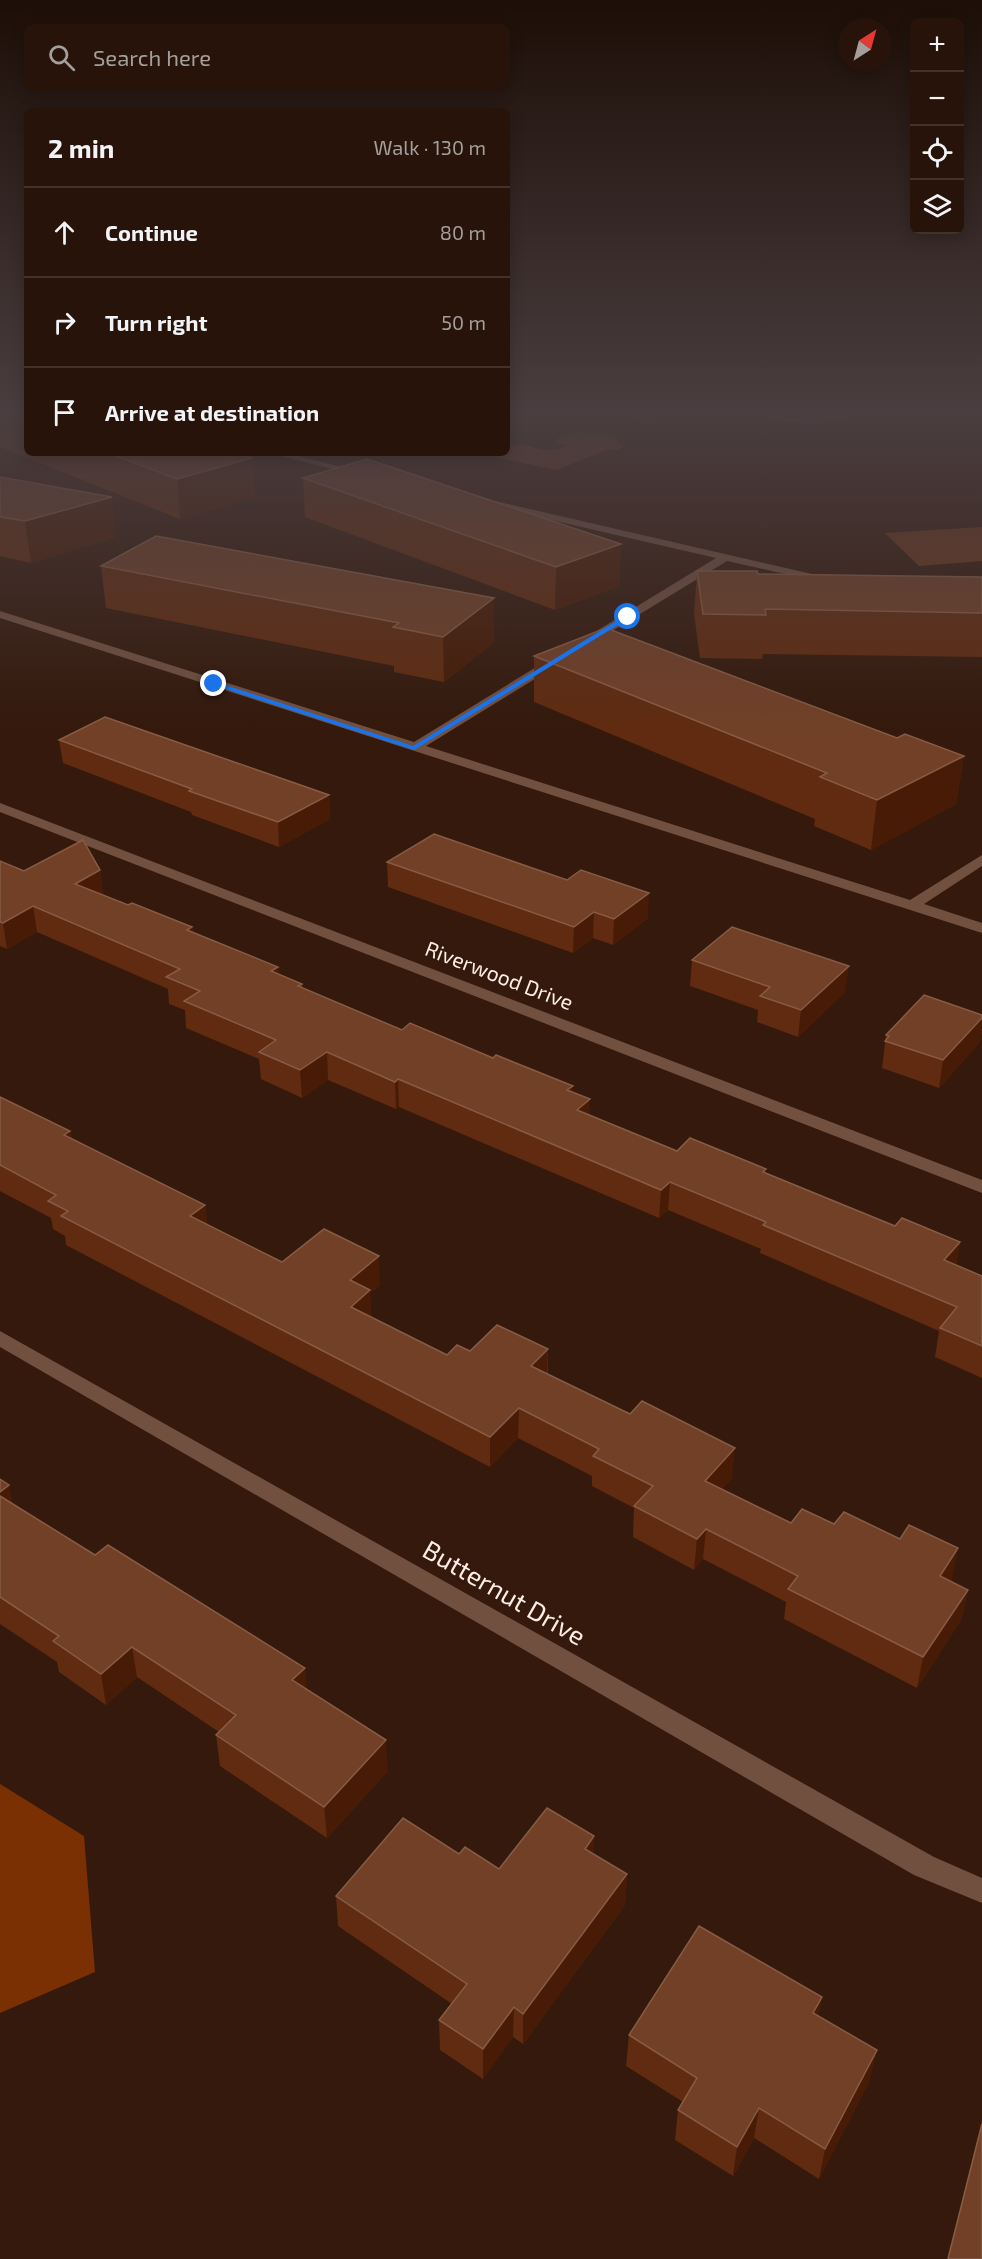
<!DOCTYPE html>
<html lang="en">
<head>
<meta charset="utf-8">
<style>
	body { margin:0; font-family:"Exo 2",sans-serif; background:#332017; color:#f1f3f6 }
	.controls { position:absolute; right:18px; top:18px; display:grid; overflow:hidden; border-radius:9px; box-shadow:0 3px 15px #0003 }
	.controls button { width:54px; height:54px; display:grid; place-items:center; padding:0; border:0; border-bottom:2px solid #43322a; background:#271309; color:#f1f3f6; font:30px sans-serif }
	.compass { position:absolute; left:838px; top:18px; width:54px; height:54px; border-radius:50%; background:#271309; box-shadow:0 3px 15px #0003; rotate:36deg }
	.stop { position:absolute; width:18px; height:18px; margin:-14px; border:4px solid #1a73e8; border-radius:50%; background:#fff }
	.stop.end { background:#1a73e8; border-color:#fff; box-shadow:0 2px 6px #0008 }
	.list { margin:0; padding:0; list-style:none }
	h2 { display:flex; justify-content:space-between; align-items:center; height:78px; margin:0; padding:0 24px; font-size:26px }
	h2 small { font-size:20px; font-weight:400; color:#a49e9c }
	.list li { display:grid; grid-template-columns:39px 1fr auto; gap:18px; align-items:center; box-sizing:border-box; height:90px; padding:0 24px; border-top:2px solid #43322a }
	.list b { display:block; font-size:22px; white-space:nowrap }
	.list em { font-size:20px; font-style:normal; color:#a49e9c }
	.icon { flex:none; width:33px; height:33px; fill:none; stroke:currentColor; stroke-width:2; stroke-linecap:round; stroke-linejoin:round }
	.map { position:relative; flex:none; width:982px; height:2259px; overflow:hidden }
	.search { position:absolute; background:#271309; box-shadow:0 3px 15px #0003; left:24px; top:24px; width:486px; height:66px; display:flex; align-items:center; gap:15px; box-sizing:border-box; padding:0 21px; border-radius:9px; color:#a49e9c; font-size:22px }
	.panel { position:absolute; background:#271309; box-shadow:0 3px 15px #0003; left:24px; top:108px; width:486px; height:348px; border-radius:9px }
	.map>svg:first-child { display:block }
	.green { fill:#69341a }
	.forest { fill:#7a3002 }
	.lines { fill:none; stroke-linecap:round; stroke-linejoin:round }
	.lane { fill:#715040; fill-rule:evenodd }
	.street { fill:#715040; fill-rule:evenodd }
	.wall { fill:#602b10 }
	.shaded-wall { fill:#471b05 }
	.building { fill:#714027; stroke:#875b45; stroke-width:1.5 }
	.route { fill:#1a73e8 }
	.labels { text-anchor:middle; stroke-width:5; stroke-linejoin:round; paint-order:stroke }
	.street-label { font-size:21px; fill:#fdede6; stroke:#34190c }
	.near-street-label { font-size:26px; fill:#fdede6; stroke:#34190c }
</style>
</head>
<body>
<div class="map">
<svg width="982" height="2259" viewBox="0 0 982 2259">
	<rect width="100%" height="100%" fill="#34190c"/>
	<g class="green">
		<path d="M577,432L616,437L619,445L625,446L617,450L608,449L557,470L486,455L507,453V447C528,438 540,458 566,446L555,441L556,439Z"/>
		<path d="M982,527V561L919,566L885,533Z"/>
	</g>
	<path class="forest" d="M0,1784L84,1836L95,1972L0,2013Z"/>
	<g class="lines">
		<g class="lane">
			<path d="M755,411L797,418L865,411C841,426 778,429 755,411Z"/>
			<path d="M269,453H286L365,473L360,476Z"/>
			<path d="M495,501L825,577L831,580L825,583L727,561L589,645L583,641L585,638L716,558L491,506L490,504Z"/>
			<path d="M0,611L414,742L551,658H559V664L426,746L910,900L982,855V866L924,904L982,923V933L0,618Z"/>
		</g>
		<g class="street">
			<path d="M0,803L982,1180V1193L0,812Z"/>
			<path d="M0,1331L934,1857L982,1878V1903L914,1875L0,1347Z"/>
		</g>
	</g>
	<g class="wall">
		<path d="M0,411H27V453H237L252,458L255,497L180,519L0,447Z"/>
		<path d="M594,411H684L657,424Z"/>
		<path d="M0,477L116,537L31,563L0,556Z"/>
		<path d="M303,478L621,544L619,586L555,610L305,517Z"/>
		<path d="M101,566L494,598V642L444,682L394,672V666L106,608Z"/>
		<path d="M697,571L758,574L982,577V657L763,654L762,659L700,658L694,614Z"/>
		<path d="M534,656L897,738L964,756L956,804L871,850L814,826L815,819L534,702Z"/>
		<path d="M59,740L329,795L330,819L279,847L192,815L191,812L63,763Z"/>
		<path d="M0,861L24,871L100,870L103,896L128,905L192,927L193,933L278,967L279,975L302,984L303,988L402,1030L573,1092L590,1115L677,1151L766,1173L895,1226L960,1242L956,1265L982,1276V1378L935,1357L939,1331L760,1253L761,1249L668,1210L659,1218L399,1107L396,1109L328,1080L302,1098L261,1079L259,1059L186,1028L185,1010L169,1004L168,989L37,932L7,949L0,946Z"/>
		<path d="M387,862L648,918L613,945L593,938L573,953L388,887Z"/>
		<path d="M692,960L845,992L798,1037L757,1022L758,1010L690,986Z"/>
		<path d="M982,1015V1030L980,1042L939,1088L882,1068L886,1035Z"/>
		<path d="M0,1097L70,1131L72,1139L205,1205L207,1224L282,1262L380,1285L370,1293L371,1317L447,1355L470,1351L548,1349V1374L732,1478L722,1489L791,1523L952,1579L951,1581L968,1590L961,1620L917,1688L784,1619L786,1602L703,1559L694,1570L633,1537L634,1508L592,1486V1476L518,1438L490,1467L66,1245L65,1236L53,1229L51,1218L0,1191Z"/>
		<path d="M0,1479L13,1504L307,1690L388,1771L327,1838L220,1766L216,1735L219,1732L137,1677L106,1705L59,1672L57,1662L0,1624Z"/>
		<path d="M594,1836L593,1854L627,1874L625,1905L523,2044L513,2037L483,2079L440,2050L439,2020L452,2004L338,1926L336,1896L459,1854L499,1869Z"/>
		<path d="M822,1997L818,2016L870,2080L819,2179L754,2138L733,2176L675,2140L678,2110L683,2102L626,2066L629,2035Z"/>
		<path d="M982,2120V2259H947Z"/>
	</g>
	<g class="shaded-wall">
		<path d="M657,411H684L657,424Z"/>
		<path d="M252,458L255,497L180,519L177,479Z"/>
		<path d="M112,497L116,537L31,563L25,521Z"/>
		<path d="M621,544L619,586L555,610L556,567Z"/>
		<path d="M494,598V642L444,682L443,637Z"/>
		<path d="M964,756L956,804L871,850L877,800Z"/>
		<path d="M329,795L330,819L279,847L278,822Z"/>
		<path d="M100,870L103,896L75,884Z"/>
		<path d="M649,893L648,918L613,945L614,919Z"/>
		<path d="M33,906L37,932L7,949L3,923Z"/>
		<path d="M594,912L593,938L573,953L574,927Z"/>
		<path d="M192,927L195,953L187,930Z"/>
		<path d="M849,966L845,992L798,1037L801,1010Z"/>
		<path d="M278,967L280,993L271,971Z"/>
		<path d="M982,1018V1030L980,1042L939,1088L943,1060Z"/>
		<path d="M327,1052L328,1080L302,1098L300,1070Z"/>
		<path d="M398,1079L399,1107L396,1109L395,1082Z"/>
		<path d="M573,1086L572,1113L567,1090Z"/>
		<path d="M590,1099L589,1127L577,1110Z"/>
		<path d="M70,1131L75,1159L64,1135Z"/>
		<path d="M670,1182L668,1210L659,1218L661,1190Z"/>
		<path d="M205,1205L208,1233L190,1216Z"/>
		<path d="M960,1242L955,1271L944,1260Z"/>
		<path d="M379,1256L380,1285L370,1293L371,1320L353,1336L350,1280Z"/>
		<path d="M548,1349L547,1378L531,1366Z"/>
		<path d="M519,1408L518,1438L490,1467V1437Z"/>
		<path d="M735,1448L732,1478L703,1511L705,1481Z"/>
		<path d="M9,1485L15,1515L0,1506V1492Z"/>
		<path d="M706,1529L703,1559L694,1570L697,1539Z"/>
		<path d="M958,1548L952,1579L934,1606L940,1576Z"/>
		<path d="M968,1590L961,1620L917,1688L923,1657Z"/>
		<path d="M132,1647L137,1677L106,1705L101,1674Z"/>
		<path d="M305,1668L308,1698L292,1680Z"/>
		<path d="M386,1740L388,1771L327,1838L324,1807Z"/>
		<path d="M594,1836L593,1866L585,1849Z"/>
		<path d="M627,1874L625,1905L523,2044V2014Z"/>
		<path d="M822,1997L816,2028L813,2013Z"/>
		<path d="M514,2007L513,2037L483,2079V2049Z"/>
		<path d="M877,2050L870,2080L819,2179L825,2149Z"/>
		<path d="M759,2108L754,2138L733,2176L737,2147Z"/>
	</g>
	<g class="building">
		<path d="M0,411H27V422L0,412Z"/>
		<path d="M108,453H237L252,458L177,479Z"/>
		<path d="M367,459L621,544L556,567L303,478Z"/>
		<path d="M0,477L112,497L25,521L0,517Z"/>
		<path d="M156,536L494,598L443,637L393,627L399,623L101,566Z"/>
		<path d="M697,571H757L758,574L982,577V613L765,609L766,615L703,614Z"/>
		<path d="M606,628L897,738L905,734L964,756L877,800L820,777L827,773L534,656Z"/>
		<path d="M105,717L329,795L278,822L189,791L192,789L59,740Z"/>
		<path d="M434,834L567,880L581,870L649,893L614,919L594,912L574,927L387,862Z"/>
		<path d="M83,840L100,870L75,884L128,905L132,903L192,927L187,930L278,967L271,971L302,984L298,986L402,1030L410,1023L493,1058L496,1055L573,1086L567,1090L590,1099L577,1110L677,1151L690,1138L766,1169L763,1172L895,1226L902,1218L960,1242L944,1260L982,1276V1346L940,1328L957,1307L763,1225L766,1222L670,1182L661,1190L398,1079L395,1082L327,1052L300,1070L259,1052L276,1040L184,1001L200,991L166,977L180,969L33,906L3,923L0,922V861L24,871Z"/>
		<path d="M732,927L849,966L801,1010L760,996L770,987L692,960Z"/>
		<path d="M924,995L982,1015V1018L943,1060L885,1041L889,1036L886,1035Z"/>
		<path d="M0,1097L70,1131L64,1135L205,1205L190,1216L282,1262L324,1229L379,1256L350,1280L370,1290L351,1307L447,1355L457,1345L470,1351L497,1325L548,1349L531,1366L630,1414L642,1401L735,1448L705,1481L791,1523L802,1509L834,1524L844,1512L900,1539L909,1525L958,1548L940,1576L968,1590L923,1657L788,1589L798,1576L706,1529L697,1539L634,1506L653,1486L593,1456L599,1449L519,1408L490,1437L61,1216L68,1211L48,1201L56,1195L0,1165Z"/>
		<path d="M0,1479L9,1485L0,1492Z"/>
		<path d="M0,1496L95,1555L108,1545L305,1668L292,1680L386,1740L324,1807L216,1735L236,1715L132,1647L101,1674L53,1641L59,1636L0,1597Z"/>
		<path d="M547,1808L594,1836L585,1849L627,1874L523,2014L514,2007L483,2049L439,2020L467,1984L336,1896L403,1818L459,1854L465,1847L499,1869Z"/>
		<path d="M699,1926L822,1997L813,2013L877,2050L825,2149L759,2108L737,2147L678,2110L697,2078L629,2035Z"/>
		<path d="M982,2124V2259H948Z"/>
	</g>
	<linearGradient id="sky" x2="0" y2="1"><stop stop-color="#1d0e07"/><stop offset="0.57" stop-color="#4a3e40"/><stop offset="1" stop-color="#4a3e40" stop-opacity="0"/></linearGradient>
	<rect width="982" height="727" fill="url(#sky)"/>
	<path class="route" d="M626,615L631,617L414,750L210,684L216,682L413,746Z"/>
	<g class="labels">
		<g class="street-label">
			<text transform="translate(499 976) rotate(21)" y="7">Riverwood Drive</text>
		</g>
		<g class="near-street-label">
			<text transform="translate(504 1593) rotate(30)" y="9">Butternut Drive</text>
		</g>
	</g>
</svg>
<div class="controls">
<button>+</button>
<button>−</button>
<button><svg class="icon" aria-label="locate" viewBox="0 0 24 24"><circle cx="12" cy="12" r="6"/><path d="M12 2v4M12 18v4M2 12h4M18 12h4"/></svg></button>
<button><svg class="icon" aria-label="layers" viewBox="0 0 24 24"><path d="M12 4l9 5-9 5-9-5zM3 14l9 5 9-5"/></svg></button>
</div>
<svg class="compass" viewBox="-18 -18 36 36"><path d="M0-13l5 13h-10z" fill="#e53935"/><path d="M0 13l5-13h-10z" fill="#a49e9c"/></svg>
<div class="stop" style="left:628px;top:617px"></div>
<div class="stop end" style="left:214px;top:684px"></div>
<div class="search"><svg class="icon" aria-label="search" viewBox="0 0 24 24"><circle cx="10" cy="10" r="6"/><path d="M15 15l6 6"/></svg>Search here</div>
<section class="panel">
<h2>2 min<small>Walk · 130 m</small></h2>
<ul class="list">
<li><svg class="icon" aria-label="ahead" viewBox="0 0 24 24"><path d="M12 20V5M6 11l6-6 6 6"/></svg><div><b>Continue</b></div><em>80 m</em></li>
<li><svg class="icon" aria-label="right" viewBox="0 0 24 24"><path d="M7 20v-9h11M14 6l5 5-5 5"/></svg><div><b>Turn right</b></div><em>50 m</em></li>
<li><svg class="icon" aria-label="arrive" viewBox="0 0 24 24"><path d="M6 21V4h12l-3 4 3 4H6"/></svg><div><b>Arrive at destination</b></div></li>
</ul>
</section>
</div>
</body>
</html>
